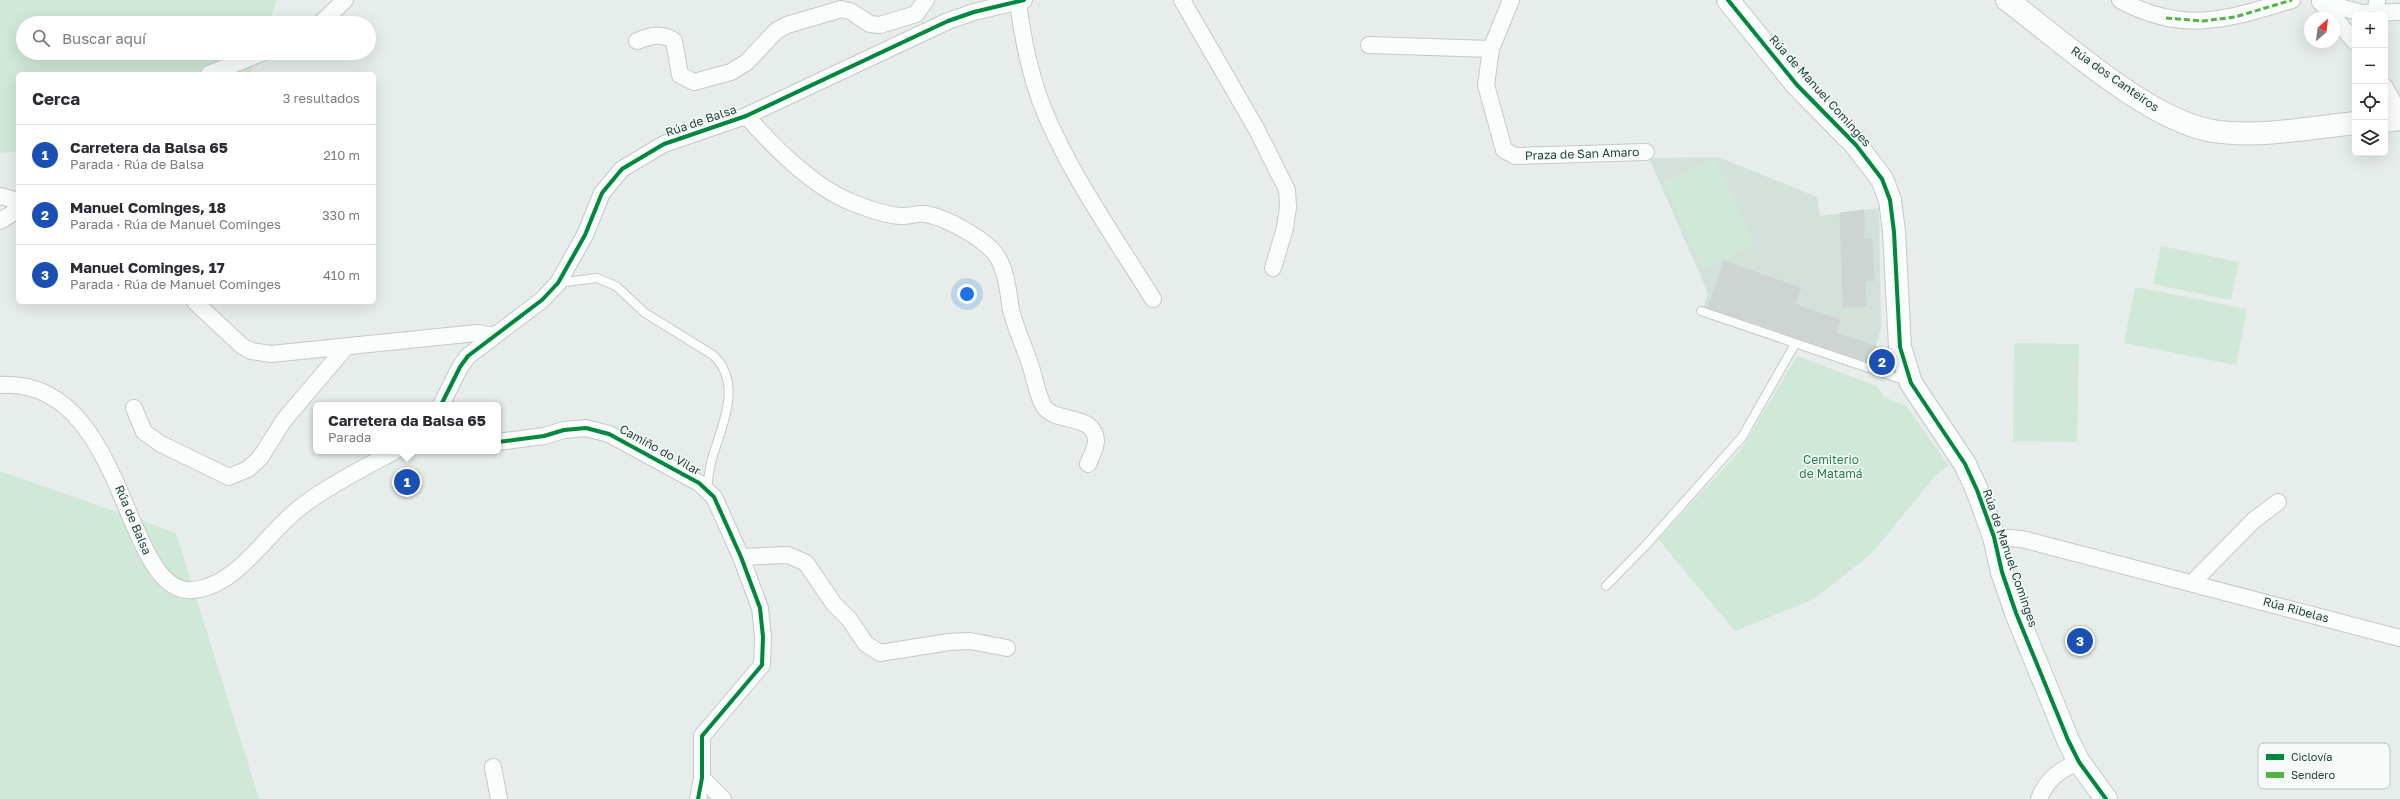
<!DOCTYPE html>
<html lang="es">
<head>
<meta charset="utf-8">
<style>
	body { margin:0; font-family:"Golos Text",sans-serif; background:#f7f7f7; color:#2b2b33 }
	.controls { position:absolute; right:12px; top:12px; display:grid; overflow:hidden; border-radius:6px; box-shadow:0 4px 16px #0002 }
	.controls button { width:36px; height:36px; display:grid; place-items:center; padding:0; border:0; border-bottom:1px solid #e1e1e2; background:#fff; color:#2b2b33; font:20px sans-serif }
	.compass { position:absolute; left:2304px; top:12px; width:36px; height:36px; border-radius:50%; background:#fff; box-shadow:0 4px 16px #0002; rotate:28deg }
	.you { position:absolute; left:967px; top:294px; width:14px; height:14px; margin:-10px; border:3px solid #fff; border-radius:50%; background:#1a73e8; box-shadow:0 0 0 6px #1a73e833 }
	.badge { display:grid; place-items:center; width:26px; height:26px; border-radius:50%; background:#111827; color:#fff; font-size:13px; font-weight:700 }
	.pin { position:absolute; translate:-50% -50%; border:2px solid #fff; box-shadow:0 1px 4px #0006 }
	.popup { position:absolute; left:313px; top:402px; width:188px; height:52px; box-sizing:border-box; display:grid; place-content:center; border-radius:6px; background:#fff; filter:drop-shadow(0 1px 3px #0005); font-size:13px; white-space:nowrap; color:#7c7c81 }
	.popup b { font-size:15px; color:#2b2b33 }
	.popup::after { content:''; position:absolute; left:50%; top:100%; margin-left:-8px; border:8px solid transparent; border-top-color:#fff }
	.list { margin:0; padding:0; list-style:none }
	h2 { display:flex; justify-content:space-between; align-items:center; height:52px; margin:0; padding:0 16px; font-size:17px }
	h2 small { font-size:13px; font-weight:400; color:#7c7c81 }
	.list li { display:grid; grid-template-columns:26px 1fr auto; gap:12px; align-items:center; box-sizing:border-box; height:60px; padding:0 16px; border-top:1px solid #e1e1e2 }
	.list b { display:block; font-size:15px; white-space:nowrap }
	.list p { margin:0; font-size:13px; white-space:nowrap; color:#7c7c81 }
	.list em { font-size:13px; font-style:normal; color:#7c7c81 }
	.icon { flex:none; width:22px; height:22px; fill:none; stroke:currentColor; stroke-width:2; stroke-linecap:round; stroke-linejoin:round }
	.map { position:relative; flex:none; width:2400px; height:799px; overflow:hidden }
	.search { position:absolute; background:#fff; box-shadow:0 4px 16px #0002; left:16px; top:16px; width:360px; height:44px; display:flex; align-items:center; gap:10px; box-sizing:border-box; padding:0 14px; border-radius:22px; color:#7c7c81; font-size:15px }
	.panel { position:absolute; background:#fff; box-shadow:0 4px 16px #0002; left:16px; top:72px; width:360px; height:232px; border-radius:6px }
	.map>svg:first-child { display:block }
	.built { fill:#d4e0da }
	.green { fill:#cfe8d7 }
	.building { fill:#cdd4d2; stroke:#cfd6d3 }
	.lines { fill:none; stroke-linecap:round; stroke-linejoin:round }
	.lane-casing { stroke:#c4cac7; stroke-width:10 }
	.street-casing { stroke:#c4cac7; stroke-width:18 }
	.secondary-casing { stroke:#c2cbc8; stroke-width:24 }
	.lane { stroke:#fbfcfc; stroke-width:8 }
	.street { stroke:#fbfcfc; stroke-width:16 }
	.secondary { stroke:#fbfcfc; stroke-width:22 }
	.quiet { stroke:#55b346; stroke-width:3; stroke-dasharray:6 3; stroke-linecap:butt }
	.cycleway-casing { stroke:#f6fbf9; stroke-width:6 }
	.cycleway { stroke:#00873e; stroke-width:4 }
	.labels { text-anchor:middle; stroke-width:3; stroke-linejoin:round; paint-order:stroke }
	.street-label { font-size:12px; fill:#21443c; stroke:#f6fbf9 }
	.park-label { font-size:12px; fill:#26804d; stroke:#f6fbf9 }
	.key { fill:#f6fbf9; stroke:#b6c4c0; stroke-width:1 }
	.key-label { font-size:11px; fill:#21443c }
</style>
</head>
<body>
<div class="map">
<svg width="2400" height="799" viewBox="0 0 2400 799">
	<rect width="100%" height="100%" fill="#e7edea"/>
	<path class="built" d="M1718,157L1817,197L1820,216L1879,208L1881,329L1870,364L1703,308L1708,293L1649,158Z"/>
	<g class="green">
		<path d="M0,0H277L269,23H23V53H258L250,74H18V151L0,153Z"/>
		<path d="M1715,158L1755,245L1703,269L1663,182Z"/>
		<path d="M2161,246L2239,262L2231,300L2153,284Z"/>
		<path d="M2135,287L2247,309L2236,365L2124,343Z"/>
		<path d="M2014,343L2079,344L2077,442L2013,441Z"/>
		<path d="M1797,356L1877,386L1884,397L1906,406L1949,466L1935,476L1872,553L1814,599L1735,631L1658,539L1741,450Z"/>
		<path d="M0,471L176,533L259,799H0Z"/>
	</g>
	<g class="building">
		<path d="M1864,210V239H1872L1874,281H1865L1866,306L1843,307L1840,213Z"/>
		<path d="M1724,261L1801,288L1795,304L1840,320L1836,333L1876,346L1871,363L1708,308Z"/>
	</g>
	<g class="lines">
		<defs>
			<g id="lane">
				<path d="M558,283L597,278L616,286L645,313L713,355C744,384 721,427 712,459C709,469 708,480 707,490"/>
				<path d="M1701,311L1907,381"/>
				<path d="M1606,586L1646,545L1742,437L1795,344"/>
			</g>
			<g id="street">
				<path d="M1182,0L1257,130L1287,190L1288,207L1285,228L1273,268"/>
				<path d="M1511,0L1491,49L1486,85L1504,150L1515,156L1646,152"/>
				<path d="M2120,0C2184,35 2227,19 2292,0"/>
				<path d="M1018,2C1022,34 1029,69 1040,100C1066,169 1114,236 1153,299"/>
				<path d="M2320,2L2362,13L2400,12"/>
				<path d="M2321,2L2355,42"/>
				<path d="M2376,14L2377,0"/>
				<path d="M321,23L345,0"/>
				<path d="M637,41C650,36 662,32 674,41L680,75L694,82L731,72L747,62L776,31L787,25L841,9L850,11L870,24L880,25L916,14L926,0"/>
				<path d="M1369,45L1491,49"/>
				<path d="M209,74L262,53"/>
				<path d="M2385,87L2400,115"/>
				<path d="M746,116C774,147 812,186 851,202C866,208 884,215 900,216C908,217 916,213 924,214C944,216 985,239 996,255C1007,271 1008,292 1011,310C1016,330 1025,348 1031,367C1035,380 1037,393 1043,405C1054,425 1095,412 1096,441C1096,448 1091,457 1088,464"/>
				<path d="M0,196L18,201"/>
				<path d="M0,221L18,210"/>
				<path d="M195,302L242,346L251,351L271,354L477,333L494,336"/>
				<path d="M0,385C128,377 122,597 193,590C232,587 260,544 287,519C295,511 304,504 313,498C339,480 367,466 395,451"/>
				<path d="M441,405L460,367L468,356L542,300L558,283L585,235L602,193L622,169L664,144L746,116L948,21L974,12L1024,0"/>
				<path d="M134,408L144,432L161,444L229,477L248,469L260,458L284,420L346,347"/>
				<path d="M498,442L544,436L564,430L586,428L609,434L699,483L714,497L741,557L760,608L763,637L762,665L702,736V778L698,799"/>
				<path d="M1994,537L2022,539L2400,638"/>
				<path d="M741,557L788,555L806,563L834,604L849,619L866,644L880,653L949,642L970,641L1007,648"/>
				<path d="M2192,583L2254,520L2278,502"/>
				<path d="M493,767L499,799"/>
				<path d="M702,778L723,799"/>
				<path d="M2039,799C2046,780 2060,769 2079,762"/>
			</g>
			<g id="secondary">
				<path d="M1728,0L1797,85L1856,145L1882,179L1890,200L1894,232L1900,347L1911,383L1965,464L1977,490L1994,537L2002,572L2016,613L2068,740L2079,762L2106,799"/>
				<path d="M2007,0C2061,40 2147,120 2213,131C2259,138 2309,128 2355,123"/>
				<path d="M2385,121L2400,119"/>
			</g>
		</defs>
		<use href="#lane" class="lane-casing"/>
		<use href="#street" class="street-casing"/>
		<use href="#secondary" class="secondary-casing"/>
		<use href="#lane" class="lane"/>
		<use href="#street" class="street"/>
		<use href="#secondary" class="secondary"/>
		<path class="quiet" d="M2166,18L2203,21L2235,17L2292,0"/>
		<defs>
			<g id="cycleway">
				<path d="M1728,0L1797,85L1856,145L1882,179L1890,200L1894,232L1900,347L1911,383L1965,464L1977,490L1994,537L2002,572L2016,613L2068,740L2079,762L2106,799"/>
				<path d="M441,405L460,367L468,356L542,300L558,283L585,235L602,193L622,169L664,144L746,116L948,21L974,12L1024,0"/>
				<path d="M498,442L544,436L564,430L586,428L609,434L699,483L714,497L741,557L760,608L763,637L762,665L702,736V778L698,799"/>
			</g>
		</defs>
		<use href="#cycleway" class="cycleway-casing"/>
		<use href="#cycleway" class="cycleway"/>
	</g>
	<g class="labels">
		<g class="street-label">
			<text transform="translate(2115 79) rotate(35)" y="4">Rúa dos Canteiros</text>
			<text transform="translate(1820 91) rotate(48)" y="4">Rúa de Manuel Cominges</text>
			<text transform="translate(701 121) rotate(-19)" y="4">Rúa de Balsa</text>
			<text transform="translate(1582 154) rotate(-2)" y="4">Praza de San Amaro</text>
			<text transform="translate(660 450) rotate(29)" y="4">Camiño do Vilar</text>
			<text transform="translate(133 520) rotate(67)" y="4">Rúa de Balsa</text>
			<text transform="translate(2010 558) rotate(71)" y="4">Rúa de Manuel Cominges</text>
			<text transform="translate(2296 610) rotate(15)" y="4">Rúa Ribelas</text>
		</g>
		<g class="park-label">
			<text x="1831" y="464">Cemiterio<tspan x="1831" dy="14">de Matamá</tspan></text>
		</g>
	</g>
	<rect x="2258" y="743" width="132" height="46" rx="6" class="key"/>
	<rect x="2266" y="754" width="18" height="6" fill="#00873e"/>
	<rect x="2266" y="772" width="18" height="6" fill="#55b346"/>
	<g class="key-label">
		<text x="2291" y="761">Ciclovía</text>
		<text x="2291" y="779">Sendero</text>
	</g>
</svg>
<div class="controls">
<button>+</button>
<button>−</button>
<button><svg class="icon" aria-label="locate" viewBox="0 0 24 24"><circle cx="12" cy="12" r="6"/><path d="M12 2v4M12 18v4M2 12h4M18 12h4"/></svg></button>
<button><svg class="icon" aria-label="layers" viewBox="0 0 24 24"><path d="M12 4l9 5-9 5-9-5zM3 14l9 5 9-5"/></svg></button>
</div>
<svg class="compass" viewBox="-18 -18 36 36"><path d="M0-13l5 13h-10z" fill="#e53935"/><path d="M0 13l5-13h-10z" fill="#7c7c81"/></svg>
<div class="you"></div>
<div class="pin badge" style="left:407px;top:482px;background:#1a4fb4">1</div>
<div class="popup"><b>Carretera da Balsa 65</b>Parada</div>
<div class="pin badge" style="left:1882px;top:362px;background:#1a4fb4">2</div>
<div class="pin badge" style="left:2080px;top:641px;background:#1a4fb4">3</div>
<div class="search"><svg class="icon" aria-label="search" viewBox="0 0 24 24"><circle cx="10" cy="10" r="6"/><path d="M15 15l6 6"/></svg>Buscar aquí</div>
<section class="panel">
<h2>Cerca<small>3 resultados</small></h2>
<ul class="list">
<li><span class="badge" style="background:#1a4fb4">1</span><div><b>Carretera da Balsa 65</b><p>Parada · Rúa de Balsa</p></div><em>210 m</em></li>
<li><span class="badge" style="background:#1a4fb4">2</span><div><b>Manuel Cominges, 18</b><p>Parada · Rúa de Manuel Cominges</p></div><em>330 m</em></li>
<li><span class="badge" style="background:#1a4fb4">3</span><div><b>Manuel Cominges, 17</b><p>Parada · Rúa de Manuel Cominges</p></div><em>410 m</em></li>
</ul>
</section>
</div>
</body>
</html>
